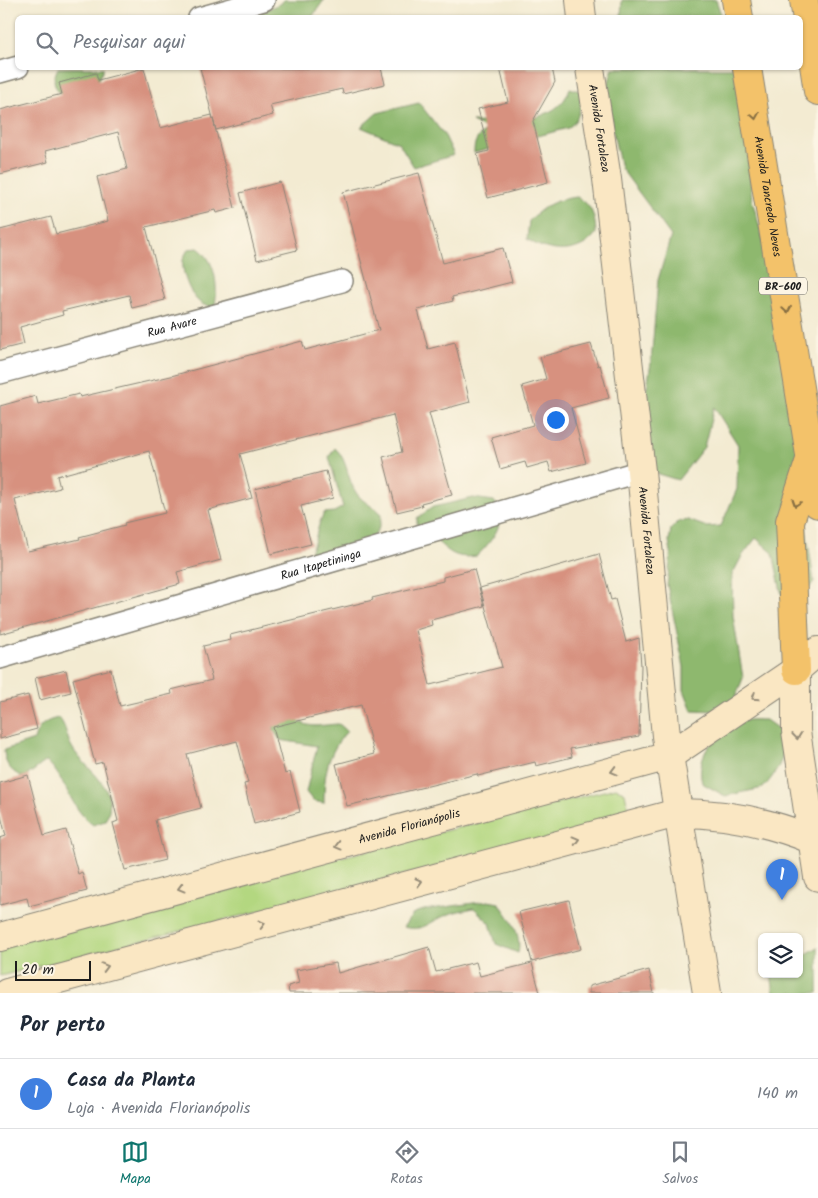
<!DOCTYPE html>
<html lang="pt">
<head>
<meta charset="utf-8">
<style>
	body { margin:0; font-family:Kalam,sans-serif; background:#f2f2f3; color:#1f2937 }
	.controls { position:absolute; right:15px; bottom:15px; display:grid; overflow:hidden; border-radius:8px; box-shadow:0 1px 4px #0004 }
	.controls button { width:45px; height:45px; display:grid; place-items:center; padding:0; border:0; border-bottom:1px solid #e0e1e3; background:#fff; color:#1f2937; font:25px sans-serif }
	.scale { position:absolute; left:15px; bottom:12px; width:76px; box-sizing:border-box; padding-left:5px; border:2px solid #1c1c1c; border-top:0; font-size:14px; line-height:18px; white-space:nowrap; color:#1c1c1c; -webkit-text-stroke:4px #fcf5e5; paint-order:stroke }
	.you { position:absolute; left:555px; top:419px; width:18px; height:18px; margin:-12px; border:4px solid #fff; border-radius:50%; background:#1a73e8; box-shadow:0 0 0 8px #1a73e833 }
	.badge { display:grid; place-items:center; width:32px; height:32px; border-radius:50%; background:#0f766e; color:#fff; font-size:16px; font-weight:700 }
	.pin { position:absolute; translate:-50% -41px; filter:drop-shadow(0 1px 2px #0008) }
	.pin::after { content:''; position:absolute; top:26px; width:18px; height:15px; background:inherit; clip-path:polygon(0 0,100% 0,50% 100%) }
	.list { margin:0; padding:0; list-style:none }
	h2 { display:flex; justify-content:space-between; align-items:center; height:65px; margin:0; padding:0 20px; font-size:21px }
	h2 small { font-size:16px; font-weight:400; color:#747a83 }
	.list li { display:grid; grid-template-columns:32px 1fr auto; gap:15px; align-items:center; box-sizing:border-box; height:70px; padding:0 20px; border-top:1px solid #e0e1e3 }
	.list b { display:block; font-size:19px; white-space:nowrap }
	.list p { margin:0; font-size:16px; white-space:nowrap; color:#747a83 }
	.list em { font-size:16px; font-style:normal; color:#747a83 }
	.icon { flex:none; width:28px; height:28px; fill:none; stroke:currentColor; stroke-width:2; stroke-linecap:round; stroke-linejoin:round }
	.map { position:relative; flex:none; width:818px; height:993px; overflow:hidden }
	.search { position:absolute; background:#fff; box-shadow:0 1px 4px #0004; left:15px; right:15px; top:15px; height:55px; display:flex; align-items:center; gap:12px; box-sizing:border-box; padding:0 18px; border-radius:8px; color:#747a83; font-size:19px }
	.sheet { height:135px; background:#fff }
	nav { display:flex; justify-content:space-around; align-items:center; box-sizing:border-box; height:70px; border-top:1px solid #e0e1e3; background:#fff; font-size:14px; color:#747a83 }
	nav a { display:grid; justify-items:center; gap:2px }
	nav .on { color:#0f766e }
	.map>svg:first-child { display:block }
	.green { fill:#b3d780; stroke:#687a4e }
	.forest { fill:#8eb86e; stroke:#556a45 }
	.building { fill:#d7917f; fill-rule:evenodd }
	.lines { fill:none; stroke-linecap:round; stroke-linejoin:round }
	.street-casing { stroke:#888477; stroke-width:24 }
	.secondary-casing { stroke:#888477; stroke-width:30 }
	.primary-casing { stroke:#888477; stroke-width:30 }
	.street { stroke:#fff; stroke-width:21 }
	.secondary { stroke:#fae7c3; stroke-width:28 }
	.primary { stroke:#f3c26a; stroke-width:28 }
	.oneway { stroke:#886f43 }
	.oneway2 { stroke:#968c78 }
	.labels { text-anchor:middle; stroke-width:5; stroke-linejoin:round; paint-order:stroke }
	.shield { fill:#fcf5e5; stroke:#5f5d58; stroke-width:1 }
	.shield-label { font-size:11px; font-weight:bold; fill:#1c1c1c }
	.street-label { font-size:12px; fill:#1c1c1c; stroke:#fcf5e5 }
</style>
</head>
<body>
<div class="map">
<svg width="818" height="993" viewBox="0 0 818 993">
	<rect width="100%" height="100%" fill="#fcf5e5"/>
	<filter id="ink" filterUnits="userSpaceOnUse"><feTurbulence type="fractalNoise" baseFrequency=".02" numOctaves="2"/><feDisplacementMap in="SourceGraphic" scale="10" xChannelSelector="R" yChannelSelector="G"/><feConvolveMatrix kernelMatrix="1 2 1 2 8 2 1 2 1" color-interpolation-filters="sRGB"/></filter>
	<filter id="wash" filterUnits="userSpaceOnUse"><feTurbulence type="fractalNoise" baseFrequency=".0096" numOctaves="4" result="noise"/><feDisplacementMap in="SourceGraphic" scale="20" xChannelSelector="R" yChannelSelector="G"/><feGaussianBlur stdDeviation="1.12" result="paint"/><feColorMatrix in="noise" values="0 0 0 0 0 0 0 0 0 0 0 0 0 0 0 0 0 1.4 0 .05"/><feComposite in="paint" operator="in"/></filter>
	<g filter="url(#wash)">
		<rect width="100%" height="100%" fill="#f3ebd2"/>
		<path class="green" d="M616,788L625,793L629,813L623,820L0,976V943Z"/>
		<g class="forest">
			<path d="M283,0H324L312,17L248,18L282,3Z"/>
			<path d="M622,0H716L722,17H621Z"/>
			<path d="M58,68H104L93,89L62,95C53,86 52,79 58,68Z"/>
			<path d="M613,68H737L746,128L752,200L765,246L806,500V528L814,581L803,598L782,596L773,553L756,538L742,556L732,575L733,616L743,678L735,699L715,711L692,710L684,690V667L667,585L671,553L669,541L671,529L678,522L688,520L707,527L721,526L737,489L738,445L714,407L704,447L678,480L648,471L644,404L651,363L658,280L671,236L621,168L612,128L608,85Z"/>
			<path d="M570,88L580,91C582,106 580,119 568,128L474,153C474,141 477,136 488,130L472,122C502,123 559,125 570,88Z"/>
			<path d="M419,103L445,136L454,155L414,167L399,143L361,127L377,113Z"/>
			<path d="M577,197C592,205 595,216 596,233C581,256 548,254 527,239L529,221C543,206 556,199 577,197Z"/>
			<path d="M198,248C216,261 218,285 215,306C212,306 207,307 204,305C191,300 181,272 183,260C184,256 187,252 188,249Z"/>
			<path d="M335,448C349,461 346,479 357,494C363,502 374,507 381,514C383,548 338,554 313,564L308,555C317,542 316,527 324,513L334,512L343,507L329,457Z"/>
			<path d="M473,498L494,501C510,520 491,542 477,556C451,560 448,549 430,536L417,537V518L433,507Z"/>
			<path d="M289,713C307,731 316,725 339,724L347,731C327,754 324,774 324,803L313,801L306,792L317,746L280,740L274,730V726Z"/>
			<path d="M59,718C67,727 66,738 73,749C88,772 122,789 105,821L93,825C70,809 67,780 47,761C38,766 32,774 22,777C9,770 5,764 4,750L34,740C37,727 45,720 59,718Z"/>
			<path d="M766,720L784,733C788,754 777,773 763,788L725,796L702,783C695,753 716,732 743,721C749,719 759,720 766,720Z"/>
			<path d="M488,901L499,903C510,918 522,934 518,953L496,944L490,923L474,908C465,910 455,911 447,915C428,922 425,932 403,927L414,913L424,910Z"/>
			<path d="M818,947V993H774L771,974H799V953L805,955Z"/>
		</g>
		<g id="blocks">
			<g class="building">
				<path d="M144,68L160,128L212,115L235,208L216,213L215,210L146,227L165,300L132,308L129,295L62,311L63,315L20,327L24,344L0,350V230L51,217L56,234L108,221L97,177L127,169L118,132L45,151L48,162L0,174V110L62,94L59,83L96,73L98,80Z"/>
				<path d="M200,68H381L385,84L343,94L342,89L270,105L273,115L216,130Z"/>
				<path d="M500,68H552L555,82L533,121L548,182L488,198L477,154L489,151L478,109L508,102Z"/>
				<path d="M419,173L443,263L503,248L512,282L452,297L453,301L418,310L428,349L455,342L470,402L429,413L452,495L421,503L422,506L397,512L383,457L402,452L393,415L240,454L252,498L208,510L221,560L177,572L180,584L0,634V406L36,396L38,404L79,394L80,397L171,376L302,341L305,350L379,330L343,192ZM149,451L165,513L124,523L125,525L79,537L80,539L28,551L15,500L60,488L57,476Z"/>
				<path d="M280,182L297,250L257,260L240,193Z"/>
				<path d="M591,344L598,366L600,365L609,398L571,408L586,463L551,472L548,462L527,468L525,462L500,469L491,437L533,425L522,386L546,379L540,357Z"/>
				<path d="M326,471L333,498L301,506L311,544L271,554L255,489Z"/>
				<path d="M599,554L611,600L615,599L626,642L639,638L641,666L639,736L570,749L572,757L536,766L535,762L478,776L477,774L347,806L336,764L374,754L361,705L273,727L285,774L290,772L300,812L254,824L244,784L248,783L237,741L187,754L201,808L155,820L165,860L125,870L113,823L118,821L103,762L95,764L73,679L111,669L120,706L172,694L171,690L212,680L203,646L231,640L230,635L373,600L372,598L443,581V577L474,569L484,606L431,620L432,625L416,630L430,685L502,667L480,588Z"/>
				<path d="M66,670L71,692L40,700L35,678Z"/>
				<path d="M28,695L37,729L0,739V702Z"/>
				<path d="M28,775L44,836L66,830L78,874L82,872L87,891L29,906L27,898L0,905V838L6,836L0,812V783Z"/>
				<path d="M569,900L581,949L532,962L519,912Z"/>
				<path d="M429,947L436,972L476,962L480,976L532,963L540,993H289L288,986L299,983L296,970L336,963L338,973Z"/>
				<path d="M649,970L654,993H589V986Z"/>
			</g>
		</g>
	</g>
	<g filter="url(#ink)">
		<use href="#blocks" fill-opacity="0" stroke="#888477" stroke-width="1"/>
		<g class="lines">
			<defs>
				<g id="street">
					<path d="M199,18L264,0"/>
					<path d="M0,72L18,67"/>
					<path id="s1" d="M0,373L342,281"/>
					<path id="s2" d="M0,658L641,471"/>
				</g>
				<g id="secondary">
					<path d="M580,0L582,18"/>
					<path id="s3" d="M590,68L607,179L641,471L666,736L707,993"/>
					<path d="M796,670V731L818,877"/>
					<path id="s4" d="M0,937L669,756L796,670L818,651"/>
					<path d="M7,993L677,813C723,813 769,822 811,839"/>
				</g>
				<g id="primary">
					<path d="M736,0L739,18"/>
					<path d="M804,0L818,91"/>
					<path id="s5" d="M747,68L818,504"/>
					<path d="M796,670L790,521L809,463"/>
				</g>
			</defs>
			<use href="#street" class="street-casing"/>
			<use href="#secondary" class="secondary-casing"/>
			<use href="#primary" class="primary-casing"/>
			<use href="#street" class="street"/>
			<use href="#secondary" class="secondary"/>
			<use href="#primary" class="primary"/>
		</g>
		<defs><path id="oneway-chevron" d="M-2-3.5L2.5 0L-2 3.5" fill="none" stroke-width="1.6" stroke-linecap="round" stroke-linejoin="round" transform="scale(1.25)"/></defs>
		<g class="oneway">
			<use href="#oneway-chevron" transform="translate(755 116) rotate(81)"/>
			<use href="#oneway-chevron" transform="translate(787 310) rotate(81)"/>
			<use href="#oneway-chevron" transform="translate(796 503) rotate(108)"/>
		</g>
		<g class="oneway2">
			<use href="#oneway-chevron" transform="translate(755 697) rotate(147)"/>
			<use href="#oneway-chevron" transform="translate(797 736) rotate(84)"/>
			<use href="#oneway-chevron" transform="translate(614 771) rotate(165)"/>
			<use href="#oneway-chevron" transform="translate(576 840) rotate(-15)"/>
			<use href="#oneway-chevron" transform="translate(338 846) rotate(165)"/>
			<use href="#oneway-chevron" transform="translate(419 882) rotate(-15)"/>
			<use href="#oneway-chevron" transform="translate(181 888) rotate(165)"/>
			<use href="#oneway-chevron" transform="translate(262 924) rotate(-15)"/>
			<use href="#oneway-chevron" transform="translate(105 967) rotate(-15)"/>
		</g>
	</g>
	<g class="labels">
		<rect class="shield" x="759" y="277.5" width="48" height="17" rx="4"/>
		<g class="shield-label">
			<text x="783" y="290">BR-600</text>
		</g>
		<g class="street-label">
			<text dy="4" stroke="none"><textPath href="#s3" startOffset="61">Avenida Fortaleza</textPath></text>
			<text dy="4" stroke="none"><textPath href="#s5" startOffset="130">Avenida Tancredo Neves</textPath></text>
			<text dy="4" stroke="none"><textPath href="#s1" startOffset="178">Rua Avare</textPath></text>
			<text dy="4" stroke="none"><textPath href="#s3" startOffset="466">Avenida Fortaleza</textPath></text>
			<text dy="4" stroke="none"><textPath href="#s2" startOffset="334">Rua Itapetininga</textPath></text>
			<text dy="4" stroke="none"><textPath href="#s4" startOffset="424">Avenida Florianópolis</textPath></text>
		</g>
	</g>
</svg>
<div class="controls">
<button><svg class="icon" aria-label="layers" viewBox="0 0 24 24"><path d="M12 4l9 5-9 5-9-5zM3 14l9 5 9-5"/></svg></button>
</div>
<div class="scale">20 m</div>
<div class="you"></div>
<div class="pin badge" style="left:782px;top:900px;background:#3f7fe0">1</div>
<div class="search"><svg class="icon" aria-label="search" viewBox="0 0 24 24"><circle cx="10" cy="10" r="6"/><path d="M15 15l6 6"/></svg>Pesquisar aqui</div>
</div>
<section class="sheet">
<h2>Por perto<small></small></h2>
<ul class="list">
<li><span class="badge" style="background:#3f7fe0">1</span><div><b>Casa da Planta</b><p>Loja · Avenida Florianópolis</p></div><em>140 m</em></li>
</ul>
</section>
<nav>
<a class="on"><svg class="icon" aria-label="map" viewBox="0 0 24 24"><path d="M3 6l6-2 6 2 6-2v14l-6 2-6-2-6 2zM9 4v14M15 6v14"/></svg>Mapa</a>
<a><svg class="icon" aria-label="directions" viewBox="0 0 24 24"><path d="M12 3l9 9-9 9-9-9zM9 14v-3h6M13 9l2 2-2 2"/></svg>Rotas</a>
<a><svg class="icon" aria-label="saved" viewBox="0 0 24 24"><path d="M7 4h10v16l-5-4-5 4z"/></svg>Salvos</a>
</nav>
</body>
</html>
